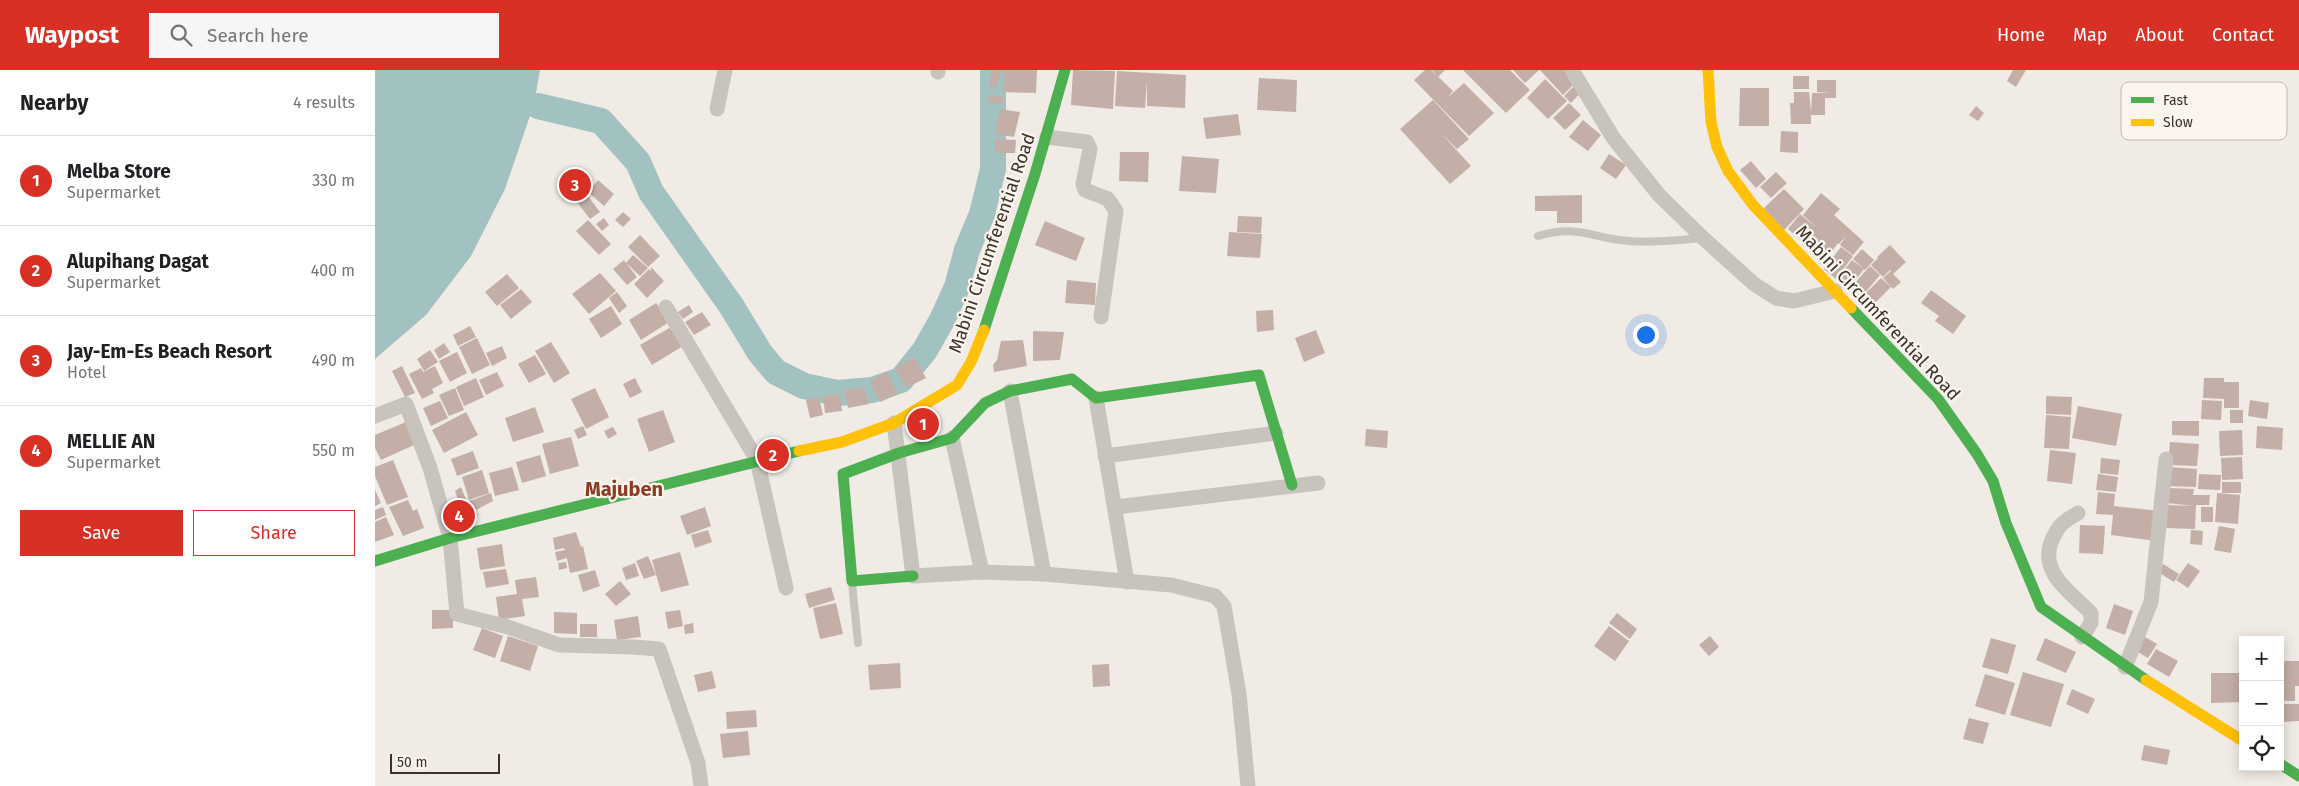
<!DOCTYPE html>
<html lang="en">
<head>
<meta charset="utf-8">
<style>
	body { margin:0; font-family:"Fira Sans",sans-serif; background:#f6f6f6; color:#202124 }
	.controls { position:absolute; right:15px; bottom:15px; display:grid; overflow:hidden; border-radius:0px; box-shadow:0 2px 12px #0003 }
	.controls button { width:45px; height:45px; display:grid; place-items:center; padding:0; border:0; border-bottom:1px solid #e0e0e0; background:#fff; color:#202124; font:25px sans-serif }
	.scale { position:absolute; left:15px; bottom:12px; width:110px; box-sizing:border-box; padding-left:5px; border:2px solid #3b302b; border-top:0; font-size:14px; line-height:18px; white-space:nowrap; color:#3b302b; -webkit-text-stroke:4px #fbf5ee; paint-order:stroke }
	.you { position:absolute; left:1270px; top:264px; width:18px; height:18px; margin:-12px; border:4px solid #fff; border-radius:50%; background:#1a73e8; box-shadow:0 0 0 8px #1a73e833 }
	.badge { display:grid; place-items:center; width:32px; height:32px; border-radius:50%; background:#d93025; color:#fff; font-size:16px; font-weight:700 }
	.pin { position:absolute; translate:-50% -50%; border:2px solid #fff; box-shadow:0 1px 5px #0006 }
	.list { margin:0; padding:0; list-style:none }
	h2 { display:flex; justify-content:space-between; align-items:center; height:65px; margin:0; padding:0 20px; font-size:21px }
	h2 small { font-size:16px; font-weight:400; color:#757577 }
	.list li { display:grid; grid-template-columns:32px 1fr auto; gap:15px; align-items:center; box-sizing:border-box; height:90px; padding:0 20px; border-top:1px solid #e0e0e0 }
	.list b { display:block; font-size:19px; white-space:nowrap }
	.list p { margin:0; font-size:16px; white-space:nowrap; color:#757577 }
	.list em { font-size:16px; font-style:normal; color:#757577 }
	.actions { display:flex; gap:10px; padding:15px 20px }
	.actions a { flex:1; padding:11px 0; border:1px solid #d93025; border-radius:0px; text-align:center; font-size:18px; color:#d93025 }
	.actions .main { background:#d93025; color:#fff }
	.icon { flex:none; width:28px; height:28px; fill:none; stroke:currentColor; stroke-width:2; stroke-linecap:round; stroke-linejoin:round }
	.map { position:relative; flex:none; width:1924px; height:716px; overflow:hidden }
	header { display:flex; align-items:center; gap:30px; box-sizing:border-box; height:70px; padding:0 25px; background:#d93025; color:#fff }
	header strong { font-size:24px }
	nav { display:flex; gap:28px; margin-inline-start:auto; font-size:18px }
	.search { width:350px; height:45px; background:#f6f6f6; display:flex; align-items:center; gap:12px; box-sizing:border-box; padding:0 18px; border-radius:0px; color:#757577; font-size:19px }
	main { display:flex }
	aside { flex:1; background:#fff }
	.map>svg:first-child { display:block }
	.water { fill:#a1c2c1 }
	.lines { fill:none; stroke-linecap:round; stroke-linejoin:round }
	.river { stroke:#a1c2c1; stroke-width:26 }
	.building { fill:#c3afa7 }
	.lane { stroke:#c9c3be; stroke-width:8 }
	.street { stroke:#c9c3be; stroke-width:15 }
	.fast { stroke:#4caf50; stroke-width:11 }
	.slow { stroke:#ffc107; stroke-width:11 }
	.labels { text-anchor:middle; stroke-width:4.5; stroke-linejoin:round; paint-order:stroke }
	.street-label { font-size:18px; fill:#3b302b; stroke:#fbf5ee }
	.quarter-label { font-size:20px; font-weight:bold; fill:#8c3b22; stroke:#fbf5ee }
	.key { fill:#fbf5ee; stroke:#c1bab4; stroke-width:1 }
	.key-label { font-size:14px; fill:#3b302b }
</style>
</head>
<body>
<header>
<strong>Waypost</strong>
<div class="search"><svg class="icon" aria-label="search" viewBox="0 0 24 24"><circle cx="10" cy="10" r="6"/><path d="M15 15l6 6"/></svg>Search here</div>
<nav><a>Home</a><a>Map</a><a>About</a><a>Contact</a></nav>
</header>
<main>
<aside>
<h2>Nearby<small>4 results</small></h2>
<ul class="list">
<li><span class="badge">1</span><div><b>Melba Store</b><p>Supermarket</p></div><em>330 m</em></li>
<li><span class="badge">2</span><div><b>Alupihang Dagat</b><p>Supermarket</p></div><em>400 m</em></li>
<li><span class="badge">3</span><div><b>Jay-Em-Es Beach Resort</b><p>Hotel</p></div><em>490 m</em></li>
<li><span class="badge">4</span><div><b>MELLIE AN</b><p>Supermarket</p></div><em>550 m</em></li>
</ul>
<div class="actions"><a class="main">Save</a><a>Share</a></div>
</aside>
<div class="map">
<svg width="1924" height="716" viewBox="0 0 1924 716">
	<rect width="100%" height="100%" fill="#f0ebe5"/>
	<path class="water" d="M0,0H165L159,34L130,119L96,186L51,245L0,289Z"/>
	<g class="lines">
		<path class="river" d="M163,36L226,51L263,92L276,122L357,237L385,283L401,302L429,316L462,323L497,320L526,310L550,280L567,250L582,217L592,180L607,144L618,99V0"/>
	</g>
	<g class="building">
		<path d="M617,0H626L622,18L614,16Z"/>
		<path d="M629,0H662L661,23L628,22Z"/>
		<path d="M698,0L740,1L738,39L696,35Z"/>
		<path d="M1050,0H1056L1078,21L1072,28L1089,13L1119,43L1094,66L1039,10Z"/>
		<path d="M1057,0H1070L1063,7Z"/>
		<path d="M1088,0H1135L1155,20L1131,43Z"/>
		<path d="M1138,0H1164L1150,13Z"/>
		<path d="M1165,0H1190L1201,12L1188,25Z"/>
		<path d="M1638,0H1651L1641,17L1632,11Z"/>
		<path d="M742,1L811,5L810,38L772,36V10L770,38L740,36Z"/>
		<rect x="1418" y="6" width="16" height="13"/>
		<path d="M884,8L922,10L921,42L882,40Z"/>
		<path d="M1170,9L1192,31L1173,49L1152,28Z"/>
		<path d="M1442,10H1461V28H1450V45H1436V54H1416L1415,33H1419V22H1434L1436,42L1437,23H1455L1442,22Z"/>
		<path d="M1201,14L1208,20L1196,33L1189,26Z"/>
		<path d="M1365,18H1394V56H1364Z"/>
		<path d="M614,25L629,27L628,34L613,33Z"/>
		<path d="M1058,30L1094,69L1082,79L1065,62L1096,96L1075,114L1025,59Z"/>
		<path d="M1194,33L1206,45L1190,60L1178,48Z"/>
		<path d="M1601,36L1609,43L1603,51L1594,45Z"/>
		<path d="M625,39L645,42L639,67L620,64Z"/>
		<path d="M863,44L866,65L831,69L828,48Z"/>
		<path d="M1208,50L1226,65L1213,81L1194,67Z"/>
		<path d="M1406,61L1423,62V83L1405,82Z"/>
		<path d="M620,69L641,70L640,83H620Z"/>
		<path d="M745,82H774L773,112L744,111Z"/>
		<path d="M1234,84L1251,95L1241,109L1225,98Z"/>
		<path d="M807,86L844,89L841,123L804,121Z"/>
		<path d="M1376,91L1391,109L1381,118L1365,100Z"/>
		<path d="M198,99L216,117L203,131L184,112Z"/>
		<path d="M1401,102L1412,113L1396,128L1385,117Z"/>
		<path d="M223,110L239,124L229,136L213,122Z"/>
		<path d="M1409,119L1429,139L1409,160L1388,139Z"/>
		<path d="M1446,123L1465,139L1459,145L1489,172L1478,185L1465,175L1472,165L1464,174L1463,173L1450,190L1429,175L1440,161L1429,173L1413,159L1425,144L1442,158L1428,145Z"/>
		<path d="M212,125L225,142L215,149L202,132Z"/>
		<path d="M1207,125V153H1182V141H1160V126Z"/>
		<path d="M248,142L256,149L248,157L240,150Z"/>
		<path d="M863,146L887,147L886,163L862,162Z"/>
		<path d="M229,148L234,155L227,161L221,154Z"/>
		<path d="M213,150L236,174L224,185L201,161Z"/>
		<path d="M670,151L710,168L701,191L660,175Z"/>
		<path d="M854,162L887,164L885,188L852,186Z"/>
		<path d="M265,165L285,186L273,197L253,177Z"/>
		<path d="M1515,175L1531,192L1518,204L1526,212L1518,219L1508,208L1516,201L1515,200L1508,207L1496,195L1503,188L1509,194L1502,187Z"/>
		<path d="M1466,177L1478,186L1461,209L1449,199Z"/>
		<path d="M1487,179L1499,190L1490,200L1478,189Z"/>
		<path d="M258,185L273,198L265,206L251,193L262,207L252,215L238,199L249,190L251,193Z"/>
		<path d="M1477,190L1489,199L1475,217L1463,208Z"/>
		<path d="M1495,196L1505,205L1488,225L1478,215Z"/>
		<path d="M276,197L289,211L272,228L259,214L274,199L276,201Z"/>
		<path d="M225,203L241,221L214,244L197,224Z"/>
		<path d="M132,204L144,218L122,236L110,222Z"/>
		<path d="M1506,208L1516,217L1497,236L1487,227Z"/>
		<path d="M692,210L721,213L720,235L690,233Z"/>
		<path d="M146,219L157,232L136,249L125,235Z"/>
		<path d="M1556,220L1591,246L1578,264L1560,251L1564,246L1546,233Z"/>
		<path d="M242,222L252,236L244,243L234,228Z"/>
		<path d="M281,233L294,252L266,270L254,250Z"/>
		<path d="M314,235L318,242L308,249L303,242Z"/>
		<path d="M236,236L247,254L226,268L214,249Z"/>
		<path d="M898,240L899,260L882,262L881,241Z"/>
		<path d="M327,242L336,255L319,265L310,252Z"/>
		<path d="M95,256L101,267L83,276L78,265Z"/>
		<path d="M296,257L308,276L277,295L265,275Z"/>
		<path d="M941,260L950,283L929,292L920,268Z"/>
		<path d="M658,261L689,262L685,290L658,291Z"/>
		<path d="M102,268L115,295L97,304L84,277Z"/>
		<path d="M648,270L652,296L619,302L618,295L622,290L626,271Z"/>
		<path d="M176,272L195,303L179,313L160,281Z"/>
		<path d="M69,273L75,282L64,289L59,280Z"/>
		<path d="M127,276L132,288L117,296L111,283Z"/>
		<path d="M55,280L63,292L49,301L42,289Z"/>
		<path d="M82,282L92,303L75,312L64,291Z"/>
		<path d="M160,285L171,304L154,313L143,294Z"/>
		<path d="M539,287L551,308L531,318L520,298Z"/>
		<path d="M27,296L40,323L30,327L17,301Z"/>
		<path d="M60,296L68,313L57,319L59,323L47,329L34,304L46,298L48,302Z"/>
		<path d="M122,302L129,316L111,325L104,310Z"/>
		<path d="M512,302L523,324L505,332L495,311Z"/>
		<path d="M101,308L109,327L89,336L81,317Z"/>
		<path d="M260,308L267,322L255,328L248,314Z"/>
		<path d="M1829,308H1849V312H1864V338H1849V329L1828,328Z"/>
		<path d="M489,317L494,334L473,338L469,320Z"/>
		<path d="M80,318L89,340L74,346L64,325Z"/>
		<path d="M220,318L234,347L211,359L196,329Z"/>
		<path d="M465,324L467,341L450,343L448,326Z"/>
		<path d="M1671,326L1697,327L1696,345L1671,344Z"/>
		<path d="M444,327L448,345L435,348L431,330Z"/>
		<path d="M1827,330L1847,331L1846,350L1826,349Z"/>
		<path d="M1875,330L1894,333L1892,349L1873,346Z"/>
		<path d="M65,331L73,348L56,356L48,338Z"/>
		<path d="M1703,336L1747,344L1741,376L1697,368Z"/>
		<path d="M160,337L169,362L138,372L130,348Z"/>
		<path d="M288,340L300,372L274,382L262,349Z"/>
		<rect x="1855" y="340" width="13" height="13"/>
		<path d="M91,342L103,365L69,383L57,360Z"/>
		<path d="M1671,345L1696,347L1694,379L1669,378Z"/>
		<path d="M1797,351H1824V366L1797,365Z"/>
		<path d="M31,352L41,374L6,390L0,378V365Z"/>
		<path d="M208,356L212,365L203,369L199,360Z"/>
		<path d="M1882,356L1908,358L1907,380L1881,378Z"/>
		<path d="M238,357L242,364L233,369L229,361Z"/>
		<path d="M991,359L1013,361L1012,378L990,376Z"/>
		<path d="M1867,360L1868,385L1845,386L1844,361Z"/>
		<path d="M196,367L204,396L175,404L167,374Z"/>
		<path d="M1795,372L1824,374L1822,396L1793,395Z"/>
		<path d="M1675,380L1701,383L1697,414L1672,411Z"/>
		<path d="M98,381L104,398L82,406L76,389Z"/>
		<path d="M165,385L171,406L147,413L141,392Z"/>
		<path d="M1867,387L1868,409L1847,410L1846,388Z"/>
		<path d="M1726,388L1745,390L1743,405L1725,403Z"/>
		<path d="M18,390L33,427L12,435L0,406V397Z"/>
		<path d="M137,397L144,420L120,426L114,403Z"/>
		<path d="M1793,397L1822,399L1821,417L1792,416Z"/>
		<path d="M107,400L114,423L94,430L87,407Z"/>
		<path d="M1723,404L1743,407L1741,422L1721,420Z"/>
		<path d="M1824,404L1846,405L1845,420L1823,419Z"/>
		<rect x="1847" y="412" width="19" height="11"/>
		<path d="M86,417L92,432L116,423L118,431L101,440L103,445L90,449L80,421Z"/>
		<path d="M1793,418L1819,419L1818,425H1835L1834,435H1821L1820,459L1791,458L1792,435L1819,436L1792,433Z"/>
		<path d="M0,420L6,433L0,436Z"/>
		<path d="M1723,422L1740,424L1739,436L1784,441L1781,471L1736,465L1738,445L1721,444Z"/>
		<path d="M1842,423L1865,425L1863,454L1840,452Z"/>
		<path d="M33,430L38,441L42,439L49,458L28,466L14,437Z"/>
		<path d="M8,437L11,445L0,450V440Z"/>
		<path d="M330,437L336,456L312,465L305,446Z"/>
		<rect x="1826" y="437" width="12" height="15"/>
		<path d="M11,447L19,465L0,472V452Z"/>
		<path d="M1705,455L1730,456L1728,484L1704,483Z"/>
		<path d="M1844,456L1860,459L1856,483L1839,480Z"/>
		<path d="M333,460L337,472L320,478L316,465Z"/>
		<path d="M1816,460L1828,461L1827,475L1815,474Z"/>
		<path d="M201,462L206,477L208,476L213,499L195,503L192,488L182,491L180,482L190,480L189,478L180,480L178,468Z"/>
		<path d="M127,474L130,496L105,500L102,478Z"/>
		<path d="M305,482L314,515L286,522L277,490Z"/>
		<path d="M273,486L281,505L269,509L261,491Z"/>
		<path d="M191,492L192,498L184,500L183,493Z"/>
		<path d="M260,493L264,506L251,510L247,498Z"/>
		<path d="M1813,493L1825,501L1813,518L1801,510Z"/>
		<path d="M1788,494L1804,504L1799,512L1783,502Z"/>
		<path d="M131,499L134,514L111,518L108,502Z"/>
		<path d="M220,500L225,516L208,522L203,505Z"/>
		<path d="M161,507L164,527L147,529L150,546L124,550L121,527L142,524L140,510Z"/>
		<path d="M245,511L256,524L241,536L230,524Z"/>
		<path d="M456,517L460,530L434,538L430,524Z"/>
		<path d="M461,533L468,564L445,569L438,538Z"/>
		<path d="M1739,534L1758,541L1750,565L1731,558Z"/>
		<path d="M57,540H78V558L57,559Z"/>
		<path d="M305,540L308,556L293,559L290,542Z"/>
		<path d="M179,542L202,543V564L179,563Z"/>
		<path d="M1242,543L1262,559L1255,569L1234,553Z"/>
		<path d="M263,546L266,567L242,570L239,550Z"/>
		<path d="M318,553L319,563L310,564L309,555Z"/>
		<rect x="205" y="554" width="17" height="13"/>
		<path d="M1234,556L1254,571L1240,591L1219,576Z"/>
		<path d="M107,558L128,566L120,588L98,580Z"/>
		<path d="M1767,565L1782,574L1773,588L1758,579Z"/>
		<path d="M133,566L163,576L155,601L125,591Z"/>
		<path d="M1335,566L1344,577L1334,586L1324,575Z"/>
		<path d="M1616,568L1641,575L1633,604L1607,597Z"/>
		<path d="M1670,568L1701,582L1691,603L1661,590Z"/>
		<path d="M1781,579L1803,591L1794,607L1772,594Z"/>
		<path d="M1905,591H1924V616H1920V631H1905Z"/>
		<path d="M525,593L526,618L495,620L493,595Z"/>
		<path d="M734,594L735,616L718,617L717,595Z"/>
		<path d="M337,601L341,618L323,622L319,605Z"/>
		<path d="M1648,602L1689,614L1676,657L1635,645Z"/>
		<path d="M1836,603H1868V632L1836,633Z"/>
		<path d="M1610,604L1640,613L1630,645L1600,636Z"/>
		<path d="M1697,619L1720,629L1713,644L1691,634Z"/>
		<path d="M1907,634H1924V651L1908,652Z"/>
		<path d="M381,640L382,657L352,659L351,642Z"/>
		<path d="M1594,648L1614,653L1608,674L1588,669Z"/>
		<path d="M373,661L375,685L348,688L345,664Z"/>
		<path d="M1769,675L1795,680L1792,695L1766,690Z"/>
	</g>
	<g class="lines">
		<g class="lane">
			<path d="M1163,166C1203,154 1216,168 1254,171C1277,173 1303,170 1327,168"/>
			<path d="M477,513L483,573"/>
		</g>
		<g class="street">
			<path d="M1197,0L1239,69L1284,125L1328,168L1379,214L1401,228L1419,231L1460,221"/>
			<path d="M563,2V0"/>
			<path d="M342,39L350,0"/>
			<path d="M672,67L712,72L715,79L708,114L710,120L733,129L741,141L726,247"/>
			<path d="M291,237L382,390L411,518"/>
			<path d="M635,321L669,504"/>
			<path d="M721,328L752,512"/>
			<path d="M0,346L31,334L55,398L75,468L82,544L133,557L184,575L258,577L284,579L323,693L326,716"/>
			<path d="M519,353L538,506L607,502L669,504L796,515L840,526L849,536L864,624L873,716"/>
			<path d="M577,368L607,502"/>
			<path d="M730,386L901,363"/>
			<path d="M740,437L943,413"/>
			<path d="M1703,443C1688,452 1684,454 1677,470C1663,502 1696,523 1716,543V553L1707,567"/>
			<path d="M1750,597L1776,532L1791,389"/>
		</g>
		<g class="fast">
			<path d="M1476,238L1563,329L1602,384L1618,411L1631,453L1666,537L1771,610"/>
			<path d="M609,260L660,104L690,0"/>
			<path d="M0,491L75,468L424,381"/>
			<path d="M538,506L477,511L468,404L524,383L577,368L610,333L635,321L697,309L721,328L884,305L917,415"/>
			<path d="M1905,694L1924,706"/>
		</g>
		<g class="slow">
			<path d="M1333,0L1336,52L1342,77L1353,101L1378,135L1476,238"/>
			<path d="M424,381L467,372L519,353L582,315L596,292L609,260"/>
			<path d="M1771,610L1868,671"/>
		</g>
	</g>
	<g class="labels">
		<g class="street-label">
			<text transform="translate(617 173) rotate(-71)" y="6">Mabini Circumferential Road</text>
			<text transform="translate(1503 243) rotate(47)" y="6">Mabini Circumferential Road</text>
		</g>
		<g class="quarter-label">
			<text x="249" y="426">Majuben</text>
		</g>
	</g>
	<rect x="1746" y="12" width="166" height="58" rx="8" class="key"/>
	<rect x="1756" y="27" width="23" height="6" fill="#4caf50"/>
	<rect x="1756" y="49" width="23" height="7" fill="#ffc107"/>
	<g class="key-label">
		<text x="1788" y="35">Fast</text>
		<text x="1788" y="57">Slow</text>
	</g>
</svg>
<div class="controls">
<button>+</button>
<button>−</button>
<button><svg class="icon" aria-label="locate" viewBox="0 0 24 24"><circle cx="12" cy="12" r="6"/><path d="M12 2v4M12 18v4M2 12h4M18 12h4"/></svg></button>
</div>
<div class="scale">50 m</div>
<div class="you"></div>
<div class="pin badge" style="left:548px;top:354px">1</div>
<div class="pin badge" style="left:398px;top:385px">2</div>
<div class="pin badge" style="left:200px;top:115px">3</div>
<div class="pin badge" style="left:84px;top:446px">4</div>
</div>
</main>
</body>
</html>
